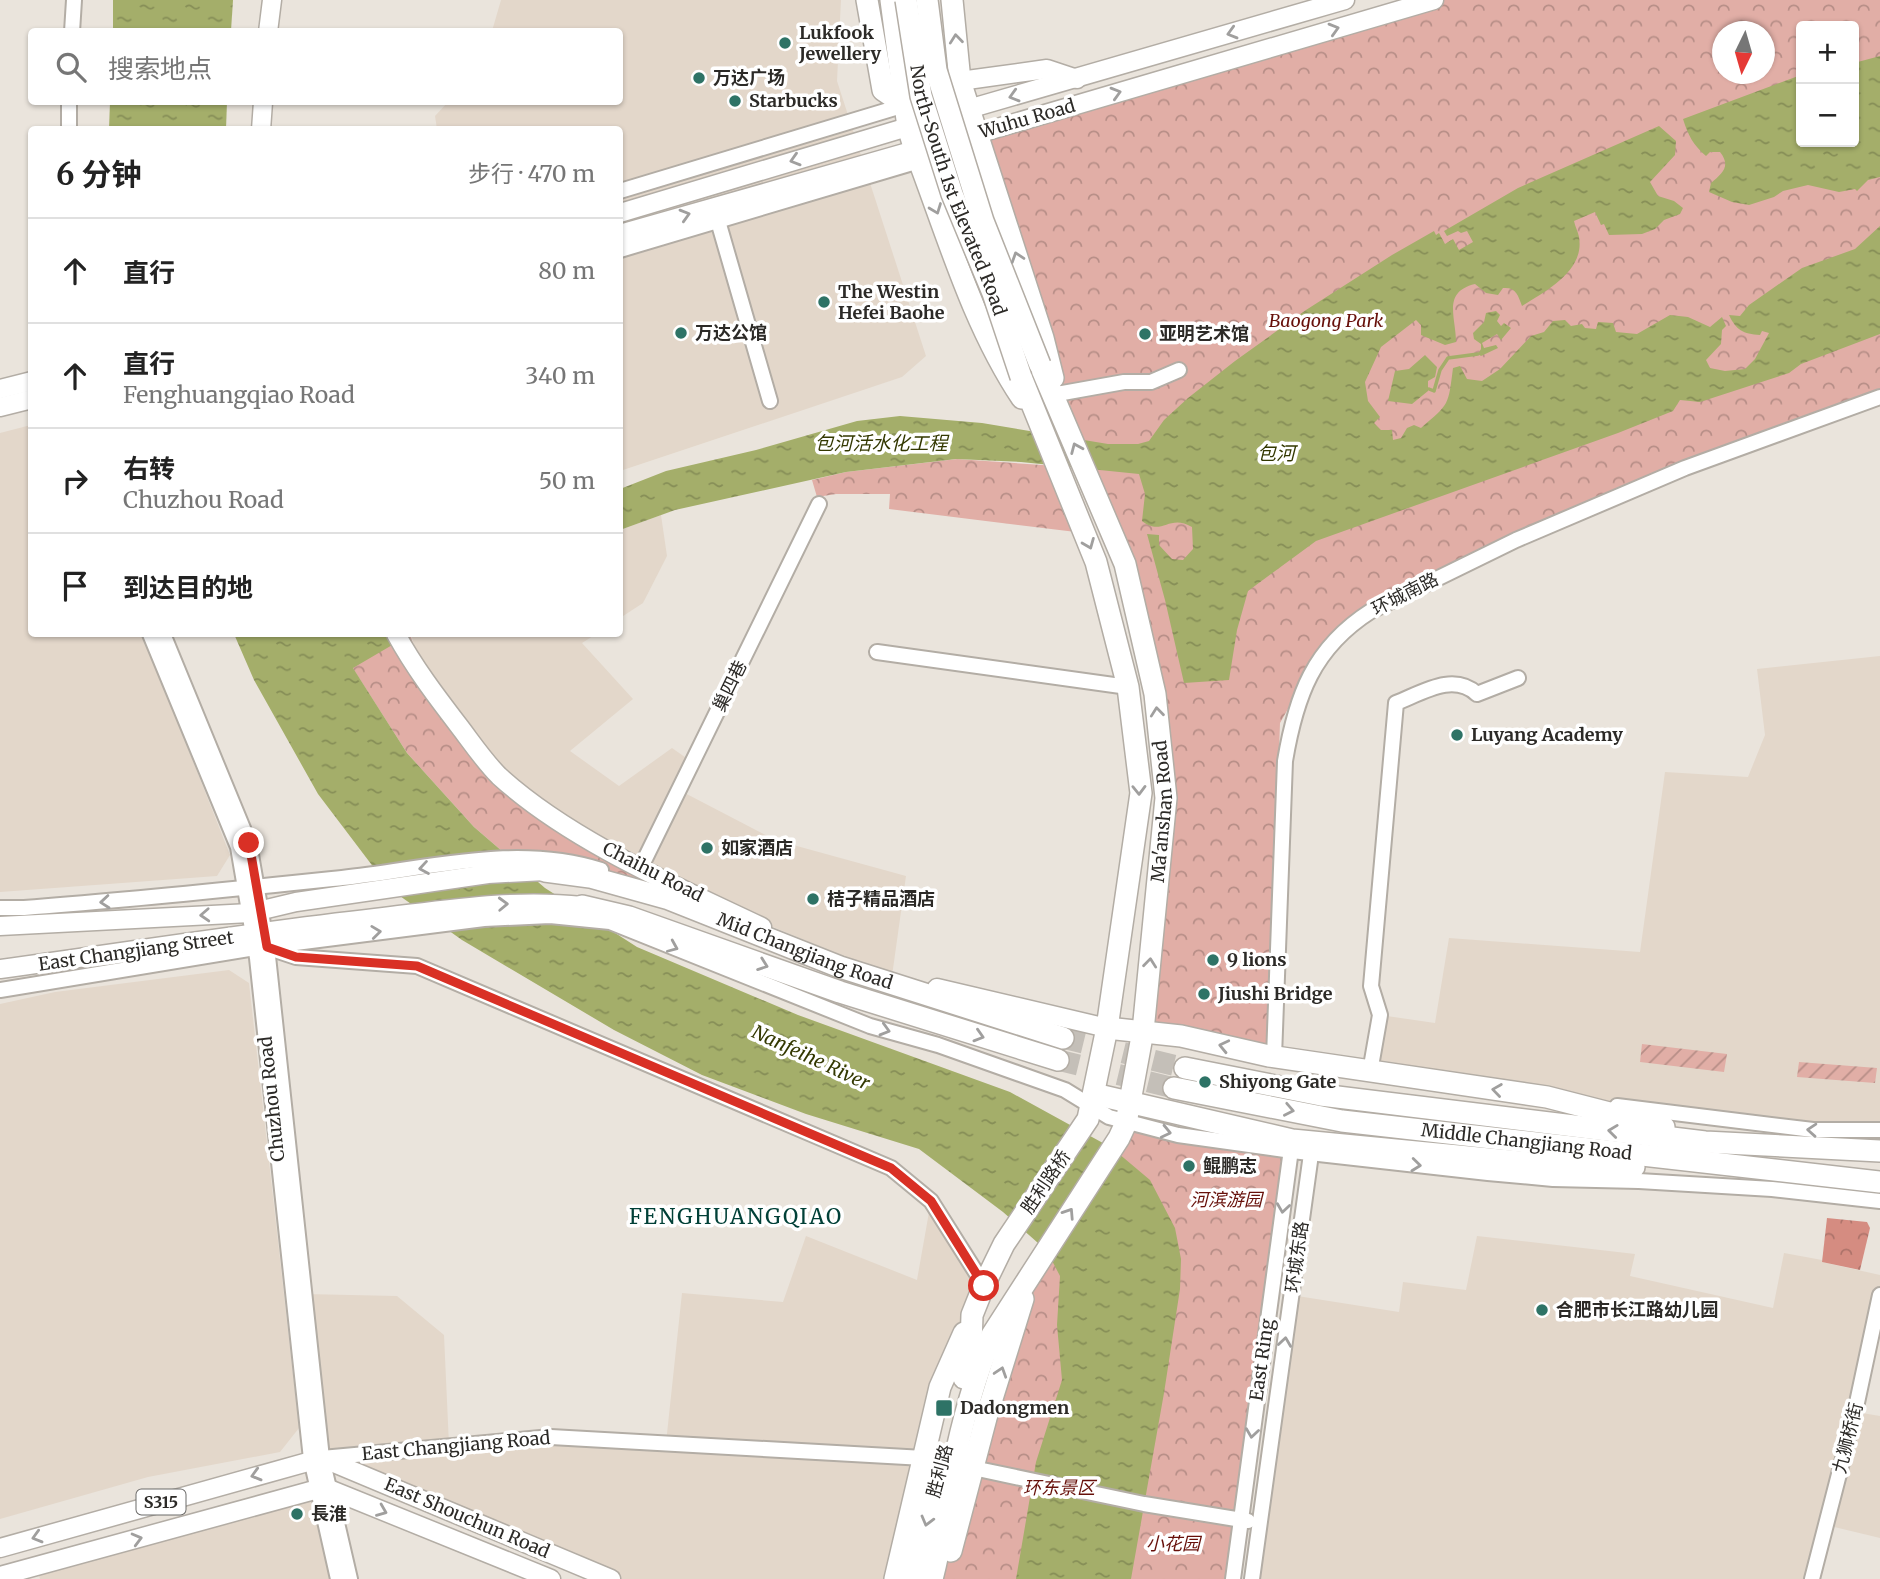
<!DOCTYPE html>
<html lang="zh">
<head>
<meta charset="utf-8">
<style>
	body { margin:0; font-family:Merriweather,"Noto Sans SC",serif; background:#f2f2f2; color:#222 }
	.controls { position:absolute; right:21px; top:21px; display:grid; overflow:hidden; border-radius:7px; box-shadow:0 2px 5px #0004 }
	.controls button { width:63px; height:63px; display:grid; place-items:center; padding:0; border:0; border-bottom:2px solid #e0e0e0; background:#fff; color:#222; font:35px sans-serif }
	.compass { position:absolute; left:1712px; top:21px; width:63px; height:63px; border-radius:50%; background:#fff; box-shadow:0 2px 5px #0004; rotate:185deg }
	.stop { position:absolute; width:21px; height:21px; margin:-16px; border:5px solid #d93025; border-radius:50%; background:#fff }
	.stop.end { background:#d93025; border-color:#fff; box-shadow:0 2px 7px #0008 }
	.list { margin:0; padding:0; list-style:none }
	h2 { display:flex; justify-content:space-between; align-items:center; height:91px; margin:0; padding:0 28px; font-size:30px }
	h2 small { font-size:23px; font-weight:400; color:#767676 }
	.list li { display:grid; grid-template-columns:46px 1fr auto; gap:21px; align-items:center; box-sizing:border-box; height:105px; padding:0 28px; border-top:2px solid #e0e0e0 }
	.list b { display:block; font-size:26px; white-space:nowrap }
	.list p { margin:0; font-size:23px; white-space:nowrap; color:#767676 }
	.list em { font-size:23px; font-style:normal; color:#767676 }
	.icon { flex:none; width:38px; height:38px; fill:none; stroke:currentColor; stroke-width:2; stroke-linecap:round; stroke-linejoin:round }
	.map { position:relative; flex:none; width:1880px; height:1579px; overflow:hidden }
	.search { position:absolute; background:#fff; box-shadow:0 2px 5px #0004; left:28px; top:28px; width:595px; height:77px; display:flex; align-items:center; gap:18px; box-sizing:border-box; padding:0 24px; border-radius:7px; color:#767676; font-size:26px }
	.panel { position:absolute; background:#fff; box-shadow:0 2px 5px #0004; left:28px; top:126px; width:595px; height:511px; border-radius:7px }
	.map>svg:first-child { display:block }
	.built { fill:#e3d7ca }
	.forest { fill:url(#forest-crowns) }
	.park { fill:url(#park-crowns); fill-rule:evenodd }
	.garden { fill:url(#garden-furrows) }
	.water { fill:url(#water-ripples) }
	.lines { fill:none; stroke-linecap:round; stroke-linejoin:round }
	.stream { stroke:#a4ae6a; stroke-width:3.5 }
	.highway-tunnel { stroke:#c4bfb8; stroke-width:21; stroke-dasharray:21 10; stroke-linecap:butt }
	.minor-casing { stroke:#b3ada5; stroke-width:18 }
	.major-casing { stroke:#b3ada5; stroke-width:21 }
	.highway-casing { stroke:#b3ada5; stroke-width:24 }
	.minor { stroke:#fff; stroke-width:14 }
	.major { stroke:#fff; stroke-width:18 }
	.highway { stroke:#fff; stroke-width:21 }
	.highway-bridge-casing { stroke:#b3ada5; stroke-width:24; stroke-linecap:butt }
	.highway-bridge { stroke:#fff; stroke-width:21 }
	.oneway { stroke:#a09f9e }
	.route { stroke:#d93025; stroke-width:9 }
	.poi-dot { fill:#2e7366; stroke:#fff; stroke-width:2.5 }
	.labels { text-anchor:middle; stroke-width:7; stroke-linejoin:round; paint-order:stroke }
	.shield { fill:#fff; stroke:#6b6a68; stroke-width:2 }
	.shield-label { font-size:16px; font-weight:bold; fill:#2c2a27 }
	.poi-label { font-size:18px; font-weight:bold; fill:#2c2a27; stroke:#fff; text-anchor:start }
	.street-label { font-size:18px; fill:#2c2a27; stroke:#fff }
	.park-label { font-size:18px; font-style:italic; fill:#67100a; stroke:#fff }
	.water-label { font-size:19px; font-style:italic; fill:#333801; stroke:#fff }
	.quarter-label { font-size:21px; letter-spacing:2px; fill:#014037; stroke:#fff }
</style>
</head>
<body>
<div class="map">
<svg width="1880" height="1579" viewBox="0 0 1880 1579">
	<defs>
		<pattern id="forest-crowns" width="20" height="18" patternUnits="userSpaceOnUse" patternTransform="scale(1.75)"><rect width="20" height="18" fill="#d58c81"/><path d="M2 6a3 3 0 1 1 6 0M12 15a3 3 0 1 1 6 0" fill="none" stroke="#ad736a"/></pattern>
		<pattern id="park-crowns" width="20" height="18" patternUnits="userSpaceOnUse" patternTransform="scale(1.75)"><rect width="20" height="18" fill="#e1aea6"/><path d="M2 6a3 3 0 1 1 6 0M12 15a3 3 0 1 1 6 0" fill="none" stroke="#b78e87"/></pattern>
		<pattern id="garden-furrows" width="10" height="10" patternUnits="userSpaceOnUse" patternTransform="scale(1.75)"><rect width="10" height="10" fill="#e1aea6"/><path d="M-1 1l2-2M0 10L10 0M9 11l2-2" fill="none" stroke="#b78e87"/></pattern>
		<pattern id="water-ripples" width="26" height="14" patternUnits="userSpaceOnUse" patternTransform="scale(1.75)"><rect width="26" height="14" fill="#a4ae6a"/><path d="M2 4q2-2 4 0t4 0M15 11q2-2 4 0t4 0" fill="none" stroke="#868e57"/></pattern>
	</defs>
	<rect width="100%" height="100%" fill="#eae4dc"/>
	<g class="built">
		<path d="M501,0H841L837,81L926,356L902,377L620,471V130L437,129L435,116L448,102H620V32L492,31Z"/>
		<path d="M31,425L32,634H143L230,855L217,876L0,892V433Z"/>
		<path d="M661,515L667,556L643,603L620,618V530Z"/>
		<path d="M411,634H596L582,643L633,699L570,751L619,786L672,748L692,762L679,790L775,840L906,876L892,976L712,902L519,793L423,679Z"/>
		<path d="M1880,656V1130H1813L1370,1072L1380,1015L1435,1023L1449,938L1640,952L1665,772L1748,777L1765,735L1757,669Z"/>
		<path d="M229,970L249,983L299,1428L280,1452L148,1477L0,1519V1004L55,992Z"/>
		<path d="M931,1201L984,1285L940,1387L895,1579H611L322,1458L304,1294L397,1296L444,1335L449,1445L551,1437L666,1443L682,1293L783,1302L806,1236L917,1280Z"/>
		<path d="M1477,1236L1635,1254L1630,1276L1773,1308L1784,1253L1822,1260V1262L1880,1275V1295L1856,1412L1880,1416V1538L1826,1525L1812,1579H1252L1291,1295L1399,1312L1403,1282L1466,1290Z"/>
		<path d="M318,1489L338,1579H40L36,1567Z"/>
	</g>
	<path class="forest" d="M1827,1218L1867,1222L1870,1228L1860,1270L1822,1262Z"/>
	<g class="park">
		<path d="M1434,0H1880V398L1465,561L1327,640L1280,723L1269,1056L1143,1031L1166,798L1125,564L1063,417L977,134ZM1801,26H1854V142H1801ZM1722,32H1764V74H1722Z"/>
		<path d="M957,459L1057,466L1084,533L889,509L890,494H836L817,497L812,480L846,472Z"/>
		<path d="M331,634H410L424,679L499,775L691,900L510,858L474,827L407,753Z"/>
		<path d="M1126,1123L1292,1151L1233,1579H943L1032,1270Z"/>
	</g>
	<g class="garden">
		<path d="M1642,1044L1727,1054L1724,1072L1640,1062Z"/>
		<path d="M1799,1062L1877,1068L1875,1083L1797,1077Z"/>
	</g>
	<g class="water">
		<path d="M113,0H233L231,31H113Z"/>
		<path d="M1880,56V177L1868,180L1857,191L1855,189L1839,192L1808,185L1783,191L1774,197L1749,205L1732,202L1709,192L1711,183C1723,173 1731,166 1720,152H1710L1706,156C1693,145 1688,135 1683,119L1801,75V142H1854V63Z"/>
		<path d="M110,102H227L226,129H109Z"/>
		<path d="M1659,126L1676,141L1675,155L1650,182L1658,196L1674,201L1683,208L1680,214L1664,220L1655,229L1642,234L1609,235L1604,224L1601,225L1595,212L1574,221C1575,226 1578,232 1579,237C1585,271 1546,291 1522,306C1518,295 1516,287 1503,288L1498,295L1486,293L1475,284C1442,292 1456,317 1456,342L1445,345L1421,335V325L1416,320L1381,347L1365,382L1368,401L1380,417L1374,423L1381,430H1392L1393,440L1401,438L1407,428L1414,425L1421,428C1450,403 1448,406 1453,368L1460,366L1467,379L1482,381L1500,369L1531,336L1544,332L1553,321L1565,320L1571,326L1582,324L1585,328L1596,329L1598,322L1613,323L1616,332L1637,334L1670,315L1688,317L1710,327L1722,317L1726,326L1722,330L1721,344L1706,360L1710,368L1725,371L1745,369L1755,359L1769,333L1762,331L1760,335C1743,334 1736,330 1729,315L1740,316L1749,305L1802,268L1855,249L1880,226V334L1801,364L1789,373L1700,402L1680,400L1673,411L1618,433L1316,541L1248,591L1237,630L1229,680L1184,683L1165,600L1147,534L1159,535V545L1172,559L1183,560L1193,549L1192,527C1169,513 1162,537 1142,521L1145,494L1139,474L1021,462L956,459L846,472L675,510L620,530V489L666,471L756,450L857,421L900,416L982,423L1108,444H1138L1149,441L1164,420L1188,398L1235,361L1306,310L1392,255L1434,231L1436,235L1439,233L1445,244L1453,239L1459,250L1473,242L1467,231L1461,233L1458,231L1447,236L1444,231L1518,188Z"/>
		<path d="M1496,311L1500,315L1497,321L1501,326L1504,323L1511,328L1501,340L1497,334L1482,343L1484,348L1496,345L1498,348L1481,356L1478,354L1481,349V344L1474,339L1473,333L1484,322L1486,313Z"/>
		<path d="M1425,355L1437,367L1435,377L1428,381V391L1412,404L1388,401L1395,371L1409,369Z"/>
		<path d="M234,634H411L353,668L407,753L474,827L545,888L637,947L798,1015L1010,1092L1112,1148L1150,1180L1175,1228L1181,1259L1180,1289L1164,1393L1131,1579H1016L1036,1462L1062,1380L1057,1325L1060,1276L1047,1251L1003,1212L919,1149L806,1114L702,1075L614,1030L462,940L390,889L318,794L254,680Z"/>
	</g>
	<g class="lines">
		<path class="stream" d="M1429,389L1434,391L1440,370L1448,358L1478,354"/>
		<g class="highway-tunnel">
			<path d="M1063,1038L1185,1068"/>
			<path d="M1058,1060L1174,1088"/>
		</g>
		<defs>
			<g id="minor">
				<path d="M72,32L74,0"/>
				<path d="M69,130V102"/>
				<path d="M620,191L905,105"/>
				<path d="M718,221L770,401"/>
				<path d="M620,250L919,161"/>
				<path d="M1057,394L1124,382H1151L1179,370"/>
				<path d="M150,634L238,847L257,958L311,1459L338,1579"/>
				<path d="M163,634L249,843L267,947L322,1458L350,1579"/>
				<path d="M877,652L1128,687"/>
				<path d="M649,872L641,867L819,504"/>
				<path d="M0,908H24C131,900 236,889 342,878C428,869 516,843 601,870"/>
				<path d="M272,949L296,957L417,966L891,1168L931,1201L984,1285"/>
				<path d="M0,990L256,948L484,919L550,916L610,922L870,1026L938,1045L1065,1090L1109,1117L1178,1135L1292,1151L1488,1173L1553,1179L1639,1181L1772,1189L1880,1201"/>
				<path d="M1274,1057L1285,761C1296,696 1313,648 1371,611L1516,540L1685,468L1880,397"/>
				<path d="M1370,1072L1380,1015L1371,986L1396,703C1422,693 1453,672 1477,694L1518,678"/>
				<path d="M1617,1106L1813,1130H1880"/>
				<path d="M322,1458L551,1437L924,1458"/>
				<path d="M973,1468L1144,1504L1248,1521"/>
				<path d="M1233,1579L1292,1142"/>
				<path d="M1252,1579L1312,1147"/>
				<path d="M1812,1579L1855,1412L1880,1295"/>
			</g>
			<g id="major">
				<path d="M268,32L272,0"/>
				<path d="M960,81L1047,69L1077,79"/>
				<path d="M958,112L1345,0"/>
				<path d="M261,130L263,102"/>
				<path d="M620,213L921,123"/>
				<path d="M620,234L915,150L977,134L1434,0"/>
				<path d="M0,389L32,381"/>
				<path d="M0,407L32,399"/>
				<path d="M396,634C414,667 436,696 459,726C472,743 484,761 499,776C569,840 676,886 762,927"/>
				<path d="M0,926L250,913L296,902L488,874L545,871"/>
				<path d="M0,969C125,952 250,932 375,918C444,910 513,898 582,906"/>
				<path d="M937,988L1107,1028"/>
				<path d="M0,1548L322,1458L611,1579"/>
				<path d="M0,1576L318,1489H329L551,1579"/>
			</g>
			<g id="highway">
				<path d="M867,0L883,90L905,105"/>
				<path d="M891,0L908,127L915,150C947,233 972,323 1022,398"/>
				<path d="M952,0L960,81L1043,338L1053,378"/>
				<path id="s1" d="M545,871L590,877L669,899L840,967L1063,1038"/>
				<path d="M582,906L629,917L840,992L1058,1060"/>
				<path d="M1107,1028L1181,1036L1269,1056L1547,1097L1664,1127"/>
				<path d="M1185,1068L1321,1095L1705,1142L1880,1151"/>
				<path id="s2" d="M1174,1088L1342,1121L1880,1182"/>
				<path d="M1094,1094L1292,1140L1563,1166L1634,1167"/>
				<path d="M964,1378L971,1346L972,1315L984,1285L1004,1244L1088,1119L1107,1028L1141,793L1128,687L1096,562L1021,377"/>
				<path d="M951,1551L986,1418L1023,1299"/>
				<path d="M895,1579L940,1387L964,1333"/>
				<path d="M912,1579L941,1467"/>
				<path id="s3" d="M932,1579C942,1542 946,1505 953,1468C962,1423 975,1377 992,1335L1119,1138L1126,1123L1143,1031L1166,798L1155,694L1125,564L1040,365"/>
			</g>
		</defs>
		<use href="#minor" class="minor-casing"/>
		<use href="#major" class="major-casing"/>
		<use href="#highway" class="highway-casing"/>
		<use href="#minor" class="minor"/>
		<use href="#major" class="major"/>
		<use href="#highway" class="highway"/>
		<defs>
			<g id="highway-bridge">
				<path id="s4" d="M906,0L921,96L952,194L993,293L1021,377"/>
				<path d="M927,0L936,70L983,221L1040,365"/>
			</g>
		</defs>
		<use href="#highway-bridge" class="highway-bridge-casing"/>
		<use href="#highway-bridge" class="highway-bridge"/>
	</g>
	<defs><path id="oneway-chevron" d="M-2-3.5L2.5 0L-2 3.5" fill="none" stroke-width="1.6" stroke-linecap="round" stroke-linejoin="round" transform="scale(1.75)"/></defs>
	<g class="oneway">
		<use href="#oneway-chevron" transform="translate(1334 29) rotate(-16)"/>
		<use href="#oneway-chevron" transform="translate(1232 33) rotate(164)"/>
		<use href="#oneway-chevron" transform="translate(956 39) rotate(-96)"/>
		<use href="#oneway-chevron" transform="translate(1116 93) rotate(-16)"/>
		<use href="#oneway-chevron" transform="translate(1014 96) rotate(164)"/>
		<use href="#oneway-chevron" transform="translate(795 160) rotate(163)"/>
		<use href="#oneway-chevron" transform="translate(936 209) rotate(69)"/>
		<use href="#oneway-chevron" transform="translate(685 215) rotate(-16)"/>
		<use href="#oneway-chevron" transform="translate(1017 257) rotate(-108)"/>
		<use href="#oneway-chevron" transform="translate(1076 448) rotate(-113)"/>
		<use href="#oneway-chevron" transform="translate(1089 544) rotate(68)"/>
		<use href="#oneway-chevron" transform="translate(1157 712) rotate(-96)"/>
		<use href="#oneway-chevron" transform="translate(1139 790) rotate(89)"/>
		<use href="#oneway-chevron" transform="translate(424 868) rotate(171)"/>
		<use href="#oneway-chevron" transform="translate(105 902) rotate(175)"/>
		<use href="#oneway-chevron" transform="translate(503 904) rotate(-2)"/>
		<use href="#oneway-chevron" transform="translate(205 915) rotate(177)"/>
		<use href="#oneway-chevron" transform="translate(376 932) rotate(-7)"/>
		<use href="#oneway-chevron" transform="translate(673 947) rotate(23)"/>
		<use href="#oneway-chevron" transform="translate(1150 963) rotate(-84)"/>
		<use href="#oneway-chevron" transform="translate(763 965) rotate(20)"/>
		<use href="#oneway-chevron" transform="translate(885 1030) rotate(16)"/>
		<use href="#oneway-chevron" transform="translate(979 1036) rotate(17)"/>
		<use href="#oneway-chevron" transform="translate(1224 1046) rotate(-167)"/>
		<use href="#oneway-chevron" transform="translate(1497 1090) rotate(-172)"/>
		<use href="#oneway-chevron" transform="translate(1289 1110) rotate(11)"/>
		<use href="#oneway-chevron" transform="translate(1812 1130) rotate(-176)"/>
		<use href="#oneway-chevron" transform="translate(1613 1131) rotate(-173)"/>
		<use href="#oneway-chevron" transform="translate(1166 1132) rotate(13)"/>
		<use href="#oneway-chevron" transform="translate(1416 1165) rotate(6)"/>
		<use href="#oneway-chevron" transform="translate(1283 1208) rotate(98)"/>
		<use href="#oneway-chevron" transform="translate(1069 1213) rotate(-57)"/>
		<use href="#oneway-chevron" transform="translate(1285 1342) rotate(-82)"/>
		<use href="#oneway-chevron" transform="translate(1001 1372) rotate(-72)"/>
		<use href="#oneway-chevron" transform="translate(1252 1433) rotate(98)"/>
		<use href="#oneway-chevron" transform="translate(256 1475) rotate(164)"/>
		<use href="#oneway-chevron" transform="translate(382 1511) rotate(22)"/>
		<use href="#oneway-chevron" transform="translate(927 1521) rotate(105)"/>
		<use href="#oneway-chevron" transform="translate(37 1537) rotate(164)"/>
		<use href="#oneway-chevron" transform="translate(137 1539) rotate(-15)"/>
	</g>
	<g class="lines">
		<path class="route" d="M249,843L267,947L296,957L417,966L891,1168L931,1201L984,1286"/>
	</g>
	<g class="poi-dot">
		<circle cx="785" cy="43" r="7"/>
		<circle cx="699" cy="78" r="7"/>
		<circle cx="735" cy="101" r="7"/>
		<circle cx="824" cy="302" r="7"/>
		<circle cx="681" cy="333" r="7"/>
		<circle cx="1145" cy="334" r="7"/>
		<circle cx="1457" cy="735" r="7"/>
		<circle cx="707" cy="848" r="7"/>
		<circle cx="813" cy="899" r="7"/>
		<circle cx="1213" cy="960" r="7"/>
		<circle cx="1204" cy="994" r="7"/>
		<circle cx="1205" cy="1082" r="7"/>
		<circle cx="1189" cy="1166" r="7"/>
		<circle cx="1542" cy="1310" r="7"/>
		<rect x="935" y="1399" width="18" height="18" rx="3.5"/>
		<circle cx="297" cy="1514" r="7"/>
	</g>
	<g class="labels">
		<rect class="shield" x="136.5" y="1489.5" width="49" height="25" rx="5"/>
		<g class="shield-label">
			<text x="161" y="1508">S315</text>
		</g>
		<g class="poi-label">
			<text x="799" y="39">Lukfook<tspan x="799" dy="21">Jewellery</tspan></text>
			<text x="713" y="84">万达广场</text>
			<text x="749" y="107">Starbucks</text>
			<text x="838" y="298">The Westin<tspan x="838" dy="21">Hefei Baohe</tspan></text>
			<text x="695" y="339">万达公馆</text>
			<text x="1159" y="340">亚明艺术馆</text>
			<text x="1471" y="741">Luyang Academy</text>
			<text x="721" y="854">如家酒店</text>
			<text x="827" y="905">桔子精品酒店</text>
			<text x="1227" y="966">9 lions</text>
			<text x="1218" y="1000">Jiushi Bridge</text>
			<text x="1219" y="1088">Shiyong Gate</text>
			<text x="1203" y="1172">鲲鹏志</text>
			<text x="1556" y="1316">合肥市长江路幼儿园</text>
			<text x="960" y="1414">Dadongmen</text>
			<text x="311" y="1520">長淮</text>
		</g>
		<g class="street-label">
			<text transform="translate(1027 119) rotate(-16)" y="6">Wuhu Road</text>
			<text dy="6" stroke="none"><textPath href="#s4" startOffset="198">North-South 1st Elevated Road</textPath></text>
			<text transform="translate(1405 594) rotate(-27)" y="6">环城南路</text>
			<text transform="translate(730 686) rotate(-64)" y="6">巢四巷</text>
			<text dy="6" stroke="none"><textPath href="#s3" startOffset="817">Ma'anshan Road</textPath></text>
			<text transform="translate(653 872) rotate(27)" y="6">Chaihu Road</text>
			<text transform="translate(136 951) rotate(-8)" y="6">East Changjiang Street</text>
			<text dy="6" stroke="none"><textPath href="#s1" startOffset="273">Mid Changjiang Road</textPath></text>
			<text transform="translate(272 1099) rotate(-96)" y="6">Chuzhou Road</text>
			<text dy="6" stroke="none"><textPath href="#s2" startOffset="357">Middle Changjiang Road</textPath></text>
			<text transform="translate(1046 1182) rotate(-56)" y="6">胜利路桥</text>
			<text transform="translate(1297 1257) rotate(-82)" y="6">环城东路</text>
			<text transform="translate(1262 1360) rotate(-82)" y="6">East Ring</text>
			<text transform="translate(1848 1438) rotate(-76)" y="6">九狮桥街</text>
			<text transform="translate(456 1446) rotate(-5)" y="6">East Changjiang Road</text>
			<text transform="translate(940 1471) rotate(-75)" y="6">胜利路</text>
			<text transform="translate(467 1518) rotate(23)" y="6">East Shouchun Road</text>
		</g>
		<g class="park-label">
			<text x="1326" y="327">Baogong Park</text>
			<text x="1226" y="1206">河滨游园</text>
			<text x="1059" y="1494">环东景区</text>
			<text x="1173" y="1550">小花园</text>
		</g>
		<g class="water-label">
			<text x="881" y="450">包河活水化工程</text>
			<text x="1276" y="460">包河</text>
			<text transform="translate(811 1057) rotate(25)" y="7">Nanfeihe River</text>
		</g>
		<g class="quarter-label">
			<text x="736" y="1224">FENGHUANGQIAO</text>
		</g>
	</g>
</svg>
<div class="controls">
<button>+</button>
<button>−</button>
</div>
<svg class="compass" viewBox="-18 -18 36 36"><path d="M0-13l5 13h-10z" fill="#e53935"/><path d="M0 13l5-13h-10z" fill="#767676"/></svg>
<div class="stop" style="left:984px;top:1286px"></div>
<div class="stop end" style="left:249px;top:843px"></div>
<div class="search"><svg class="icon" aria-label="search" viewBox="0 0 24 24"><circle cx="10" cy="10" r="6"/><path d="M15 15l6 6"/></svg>搜索地点</div>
<section class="panel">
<h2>6 分钟<small>步行 · 470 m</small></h2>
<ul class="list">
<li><svg class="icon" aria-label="ahead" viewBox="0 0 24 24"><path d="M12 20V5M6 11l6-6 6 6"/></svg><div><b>直行</b></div><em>80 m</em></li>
<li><svg class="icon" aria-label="ahead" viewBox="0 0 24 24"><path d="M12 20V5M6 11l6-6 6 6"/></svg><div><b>直行</b><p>Fenghuangqiao Road</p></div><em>340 m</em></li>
<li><svg class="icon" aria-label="right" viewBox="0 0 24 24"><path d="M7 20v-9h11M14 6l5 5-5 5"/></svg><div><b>右转</b><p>Chuzhou Road</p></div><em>50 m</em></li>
<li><svg class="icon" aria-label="arrive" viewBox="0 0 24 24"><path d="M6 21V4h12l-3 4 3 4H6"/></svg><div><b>到达目的地</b></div></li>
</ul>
</section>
</div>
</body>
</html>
